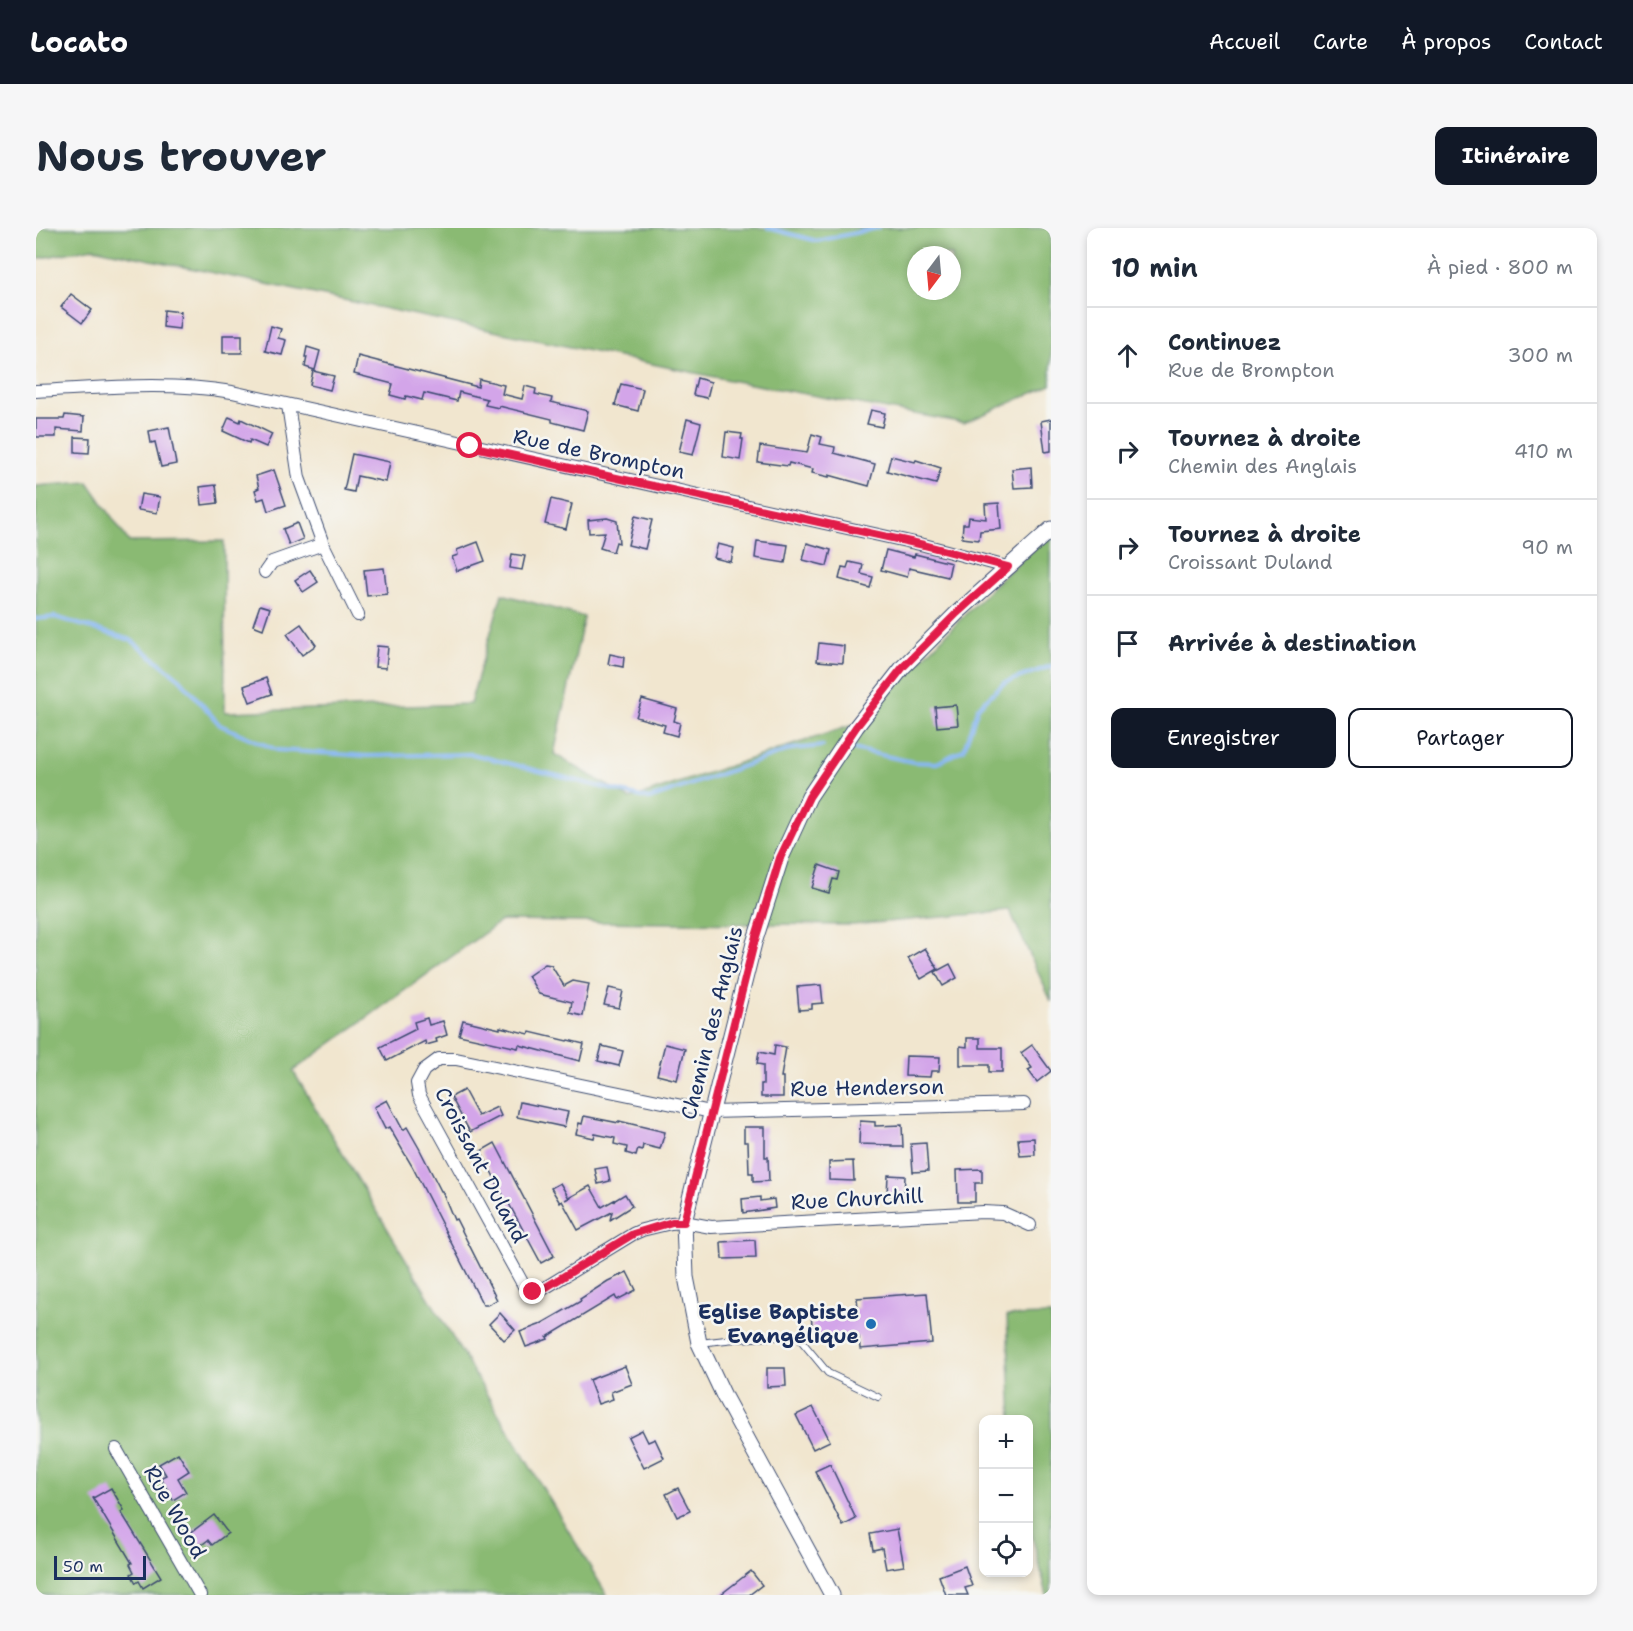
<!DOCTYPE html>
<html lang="fr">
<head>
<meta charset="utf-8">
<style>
	body { margin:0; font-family:"Shantell Sans",sans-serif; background:#f6f6f7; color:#1f2937 }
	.controls { position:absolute; right:18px; bottom:18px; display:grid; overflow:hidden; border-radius:12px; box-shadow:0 3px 9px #0003 }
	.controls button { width:54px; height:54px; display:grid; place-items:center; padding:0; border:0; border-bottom:2px solid #e0e1e3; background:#fff; color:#1f2937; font:30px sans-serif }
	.compass { position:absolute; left:871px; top:18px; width:54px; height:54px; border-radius:50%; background:#fff; box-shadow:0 3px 9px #0003; rotate:196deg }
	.scale { position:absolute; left:18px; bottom:15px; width:92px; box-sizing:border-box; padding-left:6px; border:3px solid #1b2f5e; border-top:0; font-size:16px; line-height:21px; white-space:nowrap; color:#1b2f5e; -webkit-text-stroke:4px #f6f6f2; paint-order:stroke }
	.stop { position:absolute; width:18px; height:18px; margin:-14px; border:4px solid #e11d48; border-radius:50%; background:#fff }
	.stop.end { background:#e11d48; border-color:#fff; box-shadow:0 2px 6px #0008 }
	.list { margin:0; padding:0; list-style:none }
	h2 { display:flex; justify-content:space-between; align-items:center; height:78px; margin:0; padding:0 24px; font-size:26px }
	h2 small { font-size:20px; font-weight:400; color:#747a83 }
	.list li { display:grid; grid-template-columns:39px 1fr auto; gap:18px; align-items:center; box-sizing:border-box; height:96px; padding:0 24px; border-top:2px solid #e0e1e3 }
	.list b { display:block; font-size:22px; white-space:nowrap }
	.list p { margin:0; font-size:20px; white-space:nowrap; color:#747a83 }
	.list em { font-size:20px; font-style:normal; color:#747a83 }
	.actions { display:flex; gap:12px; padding:18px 24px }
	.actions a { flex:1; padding:14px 0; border:2px solid #111827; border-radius:12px; text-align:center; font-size:21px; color:#111827 }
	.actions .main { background:#111827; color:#fff }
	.icon { flex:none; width:33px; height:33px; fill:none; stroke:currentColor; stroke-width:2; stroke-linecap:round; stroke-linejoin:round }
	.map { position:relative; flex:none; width:1015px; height:1367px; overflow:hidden; border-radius:12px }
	header { display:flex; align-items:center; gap:36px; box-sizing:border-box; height:84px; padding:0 30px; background:#111827; color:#fff }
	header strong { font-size:28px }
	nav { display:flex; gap:33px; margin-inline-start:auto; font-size:21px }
	.intro { display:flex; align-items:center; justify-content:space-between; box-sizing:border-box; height:144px; padding:0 36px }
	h1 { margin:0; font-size:42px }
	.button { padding:15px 27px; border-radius:12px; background:#111827; color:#fff; font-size:21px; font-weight:700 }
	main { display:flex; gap:36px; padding:0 36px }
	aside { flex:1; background:#fff; border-radius:12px; box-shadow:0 3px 9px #0003 }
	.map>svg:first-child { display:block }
	.forest { fill:#8aba73; stroke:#527468; stroke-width:1.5; fill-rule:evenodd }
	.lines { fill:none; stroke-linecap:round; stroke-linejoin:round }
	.stream { stroke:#88b7f3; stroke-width:4 }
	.building { fill:#d3a5e9 }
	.service-casing { stroke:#3b4a6f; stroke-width:8 }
	.minor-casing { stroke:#3b4a6f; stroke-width:14 }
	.tertiary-casing { stroke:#3b4a6f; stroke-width:17 }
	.service { stroke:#fff; stroke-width:6 }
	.minor { stroke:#fff; stroke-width:12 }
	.tertiary { stroke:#fff; stroke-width:15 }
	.route { stroke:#e11d48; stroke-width:8 }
	.poi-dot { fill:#1f6fb2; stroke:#f6f6f2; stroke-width:2 }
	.labels { text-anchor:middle; stroke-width:5; stroke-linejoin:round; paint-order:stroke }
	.street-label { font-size:21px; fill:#1b2f5e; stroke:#f6f6f2 }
	.poi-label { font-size:21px; font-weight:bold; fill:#1b2f5e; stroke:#f6f6f2; text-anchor:end }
</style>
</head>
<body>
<header>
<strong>Locato</strong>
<nav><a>Accueil</a><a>Carte</a><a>À propos</a><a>Contact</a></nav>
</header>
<div class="intro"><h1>Nous trouver</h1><a class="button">Itinéraire</a></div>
<main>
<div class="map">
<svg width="1015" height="1367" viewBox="0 0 1015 1367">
	<rect width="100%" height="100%" fill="#f6f6f2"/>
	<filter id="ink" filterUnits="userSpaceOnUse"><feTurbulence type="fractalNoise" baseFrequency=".0167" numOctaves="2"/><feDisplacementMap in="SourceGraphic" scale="12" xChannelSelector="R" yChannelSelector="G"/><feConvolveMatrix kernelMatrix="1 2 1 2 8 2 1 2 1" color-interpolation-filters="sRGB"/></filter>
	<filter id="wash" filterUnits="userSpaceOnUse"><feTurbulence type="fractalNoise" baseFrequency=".008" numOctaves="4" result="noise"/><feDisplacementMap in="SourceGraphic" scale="24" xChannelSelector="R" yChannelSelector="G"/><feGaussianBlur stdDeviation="1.35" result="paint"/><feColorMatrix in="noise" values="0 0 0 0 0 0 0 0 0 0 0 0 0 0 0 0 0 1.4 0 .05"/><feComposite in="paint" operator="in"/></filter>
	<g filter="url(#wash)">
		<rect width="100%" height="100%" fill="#f1e6cf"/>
		<g class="forest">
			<path d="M0,0H1015V157L928,195L693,152L57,20L0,31ZM880,27H916V63H880Z"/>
			<path d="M52,254L93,314L188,313L189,484L434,476L466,366L548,389L518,526L594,571L823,495L965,350L1015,307V773L974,683L816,697L465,693L257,843L571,1367H0V258Z"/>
			<path d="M1015,1087V1367H1011L993,1295V1192L976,1191L971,1088Z"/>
		</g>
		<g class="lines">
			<g class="stream">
				<path d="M732,0L781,13L842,0"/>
				<path d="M0,391L19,389L95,412L144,451L184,497L241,522L331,528L436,526L613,571L756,521L787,518"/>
				<path d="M818,521L877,534L901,535L928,521L942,479L968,455L1015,438"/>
			</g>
		</g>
		<g id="blocks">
			<g class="building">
				<path d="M35,66L56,82L46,95L25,79Z"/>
				<path d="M128,82L145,84L143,101L127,99Z"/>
				<path d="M235,98L245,101L242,110L250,112L246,127L229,123Z"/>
				<rect x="187" y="107" width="19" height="18"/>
				<path d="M271,119L284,123L279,142L269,139L271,129H269Z"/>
				<path d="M322,128L442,159L443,151L468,157L466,166L486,171L489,158L500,161L499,166L516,170L515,174L552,183L547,202L516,194V191L463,178V180L449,177L451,171L423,164L421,173L388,165L386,172L370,168L369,171L354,167L357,156L318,146Z"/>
				<path d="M277,143L298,148L294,162L274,157Z"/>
				<path d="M661,150L675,154L671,170L657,167Z"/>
				<path d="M585,156L607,161L602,183L579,177Z"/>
				<path d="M835,182L849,185L846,199L831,196Z"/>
				<path d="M29,187L48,189L47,203L20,201V209H0V191H28Z"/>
				<path d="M193,189L204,194L205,191L236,206L230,219L214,212L213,215L187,203Z"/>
				<path d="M651,191L665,195L657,227L643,224Z"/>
				<path d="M1015,191V223L1009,224L1005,193Z"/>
				<path d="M133,199L140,236L125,239L119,214L115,215L113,203Z"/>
				<path d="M690,204L706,206L705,211H707L704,232L687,229Z"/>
				<path d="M776,206L786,209L784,216L799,219L798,225L839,236L833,258L793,247V249L776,245L777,241L753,235L752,238L722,234L724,218L771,225Z"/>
				<path d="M39,209L54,210L53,225L39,224Z"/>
				<path d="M316,226L354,234L350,254L321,248L318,264L308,262Z"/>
				<path d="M855,228L879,234L880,232L905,240L900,256L851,243Z"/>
				<path d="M995,239L996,259L978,260L976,241Z"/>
				<path d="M238,242L250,277L232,283L228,270L222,272L219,262L223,260L220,248Z"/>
				<path d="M180,257L182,275L166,277L164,259Z"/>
				<path d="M105,266L124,269L121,285L102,282Z"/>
				<path d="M515,271L536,276L530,301L509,296Z"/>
				<path d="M963,275L965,301L944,303L943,312L926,310L927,296H932L933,289L950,291L949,276Z"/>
				<path d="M599,288L616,292L609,321L592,317Z"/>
				<path d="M571,290L581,293L583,315L580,314L577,324L564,320L569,304L553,305L552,292Z"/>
				<path d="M261,295L267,311L253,317L247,301Z"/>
				<path d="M721,313L752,317L749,335L719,330Z"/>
				<path d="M442,314L449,333L421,343L416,329L422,327L421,322Z"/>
				<path d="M771,315L795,322L791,338L767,332Z"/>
				<path d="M682,316L698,320L695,334L678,330Z"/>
				<path d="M850,322L878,329L879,326L915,335L912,349L873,340L871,349L845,342Z"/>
				<path d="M476,326L489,328L486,342L474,340Z"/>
				<path d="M813,334L827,337L825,346L837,349L834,360L803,351L806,339L811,340Z"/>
				<path d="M348,340L351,366L331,368L328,342Z"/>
				<path d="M274,342L282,354L267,364L259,352Z"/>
				<path d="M224,377L234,380L227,401L217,397Z"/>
				<path d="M265,396L280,417L266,427L251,406Z"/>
				<path d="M783,415L808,418L807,435L781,433Z"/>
				<path d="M341,418L352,419L350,440L339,439Z"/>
				<path d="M574,426L588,429L587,439L572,436Z"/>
				<path d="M230,450L236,466L214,474L208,458Z"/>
				<path d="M606,471L641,481L638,493L644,495L641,508L627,504L629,497L600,489Z"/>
				<path d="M920,477L922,497L901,499L899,479Z"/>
				<path d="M783,637L803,644L801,652L797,651L793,665L776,660Z"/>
				<path d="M889,720L902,741L885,751L872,730Z"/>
				<path d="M509,736L515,737L528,758L537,753L553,756L547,788L534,785L536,774L503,766L492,748Z"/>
				<path d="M914,736L921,750L907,758L899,744Z"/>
				<path d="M785,757L787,775L776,776V781L763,782L761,759Z"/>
				<path d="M573,760L587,763L583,780L568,777Z"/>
				<path d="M391,790L393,797L407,793L411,807L400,811L401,814L390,817L389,813L351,833L344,819L380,801L378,794Z"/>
				<path d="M427,792L464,801V799L493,806L494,804L531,813L532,812L548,816L544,833L483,817L482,820L423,807Z"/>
				<path d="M931,810H944V820H966V844H953V837H924V818L931,819Z"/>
				<path d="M629,816L649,821L641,852L621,847Z"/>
				<path d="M739,817L750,819L745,849H747V869H725V856H727V837L721,836L723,824L738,827Z"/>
				<path d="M996,817L1015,843L1001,854L992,842L996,840L985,825Z"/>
				<path d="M566,818L587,823L583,838L562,833Z"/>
				<path d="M870,828L904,829L903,843H895L894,849L869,848Z"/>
				<path d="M428,862L442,888L461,879L465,888L434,904L415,869Z"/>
				<path d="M351,872L367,902L371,899L383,920L405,963H406L418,992L420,991L461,1072L451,1077H447L376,938L353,899L349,901L338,879Z"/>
				<path d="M484,874L532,884L528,899L481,889Z"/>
				<path d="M548,888L583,895V893L629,904L624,921L607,917L606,922L602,921L600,928L590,925L591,919L578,916L579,910L559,906L558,910L540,906L543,895L546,896Z"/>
				<path d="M824,893L839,894V898L866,897L867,919H856V917L823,916Z"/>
				<path d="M708,899H729V929H732L733,953L717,954V945H713L712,914H708Z"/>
				<path d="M998,910L999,927L984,928L982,911Z"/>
				<path d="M459,915L518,1028L505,1035L472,974L471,975L445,923Z"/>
				<path d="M890,915L892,943L877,944L875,916Z"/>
				<path d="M817,933L818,953L793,952V934Z"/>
				<path d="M571,939L574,953L562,956L559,941Z"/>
				<path d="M946,941V955H939V974H922L921,942Z"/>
				<path d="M852,947L869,948L868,968L851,967Z"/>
				<path d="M524,955L533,970L529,972L554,958L566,979L578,972V974L579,972L589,966L596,978L574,992L576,984L542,1002L526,973L524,975L515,960Z"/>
				<path d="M724,969V973L738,971L739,980L707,985L706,971Z"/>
				<path d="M719,1012L720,1030L686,1031L685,1014Z"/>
				<path d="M591,1044L600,1062L581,1072L579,1068L511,1109L512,1111L490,1119L484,1104L503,1097L545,1073L544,1071L572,1053Z"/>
				<path d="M891,1065L896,1115L824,1121L823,1109L777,1112L775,1084L822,1080L821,1070Z"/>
				<path d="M464,1085L479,1102L468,1112L453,1096Z"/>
				<path d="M589,1138L596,1156L575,1164L577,1171L562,1176L553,1152Z"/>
				<path d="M731,1140H749L750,1158L731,1159Z"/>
				<path d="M777,1179L794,1213L777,1221L760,1187Z"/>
				<path d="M606,1202L612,1214L619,1211L628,1230L608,1240L592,1209Z"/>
				<path d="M142,1225L153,1243L142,1250L150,1264L137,1272L124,1250L130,1247L123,1236Z"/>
				<path d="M794,1236L820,1291L807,1298L779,1243Z"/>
				<path d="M75,1260L88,1282L85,1284L125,1349L107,1360L103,1353L100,1355L95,1346L98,1344L94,1336L96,1335L57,1270Z"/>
				<path d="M642,1260L654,1283L641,1289L630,1266Z"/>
				<path d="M178,1287L192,1305L176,1317L172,1312L163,1319L153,1306Z"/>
				<path d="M861,1301L868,1338L850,1341L846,1320L837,1322L834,1306Z"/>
				<path d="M929,1338L936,1358L929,1360L932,1367H910L903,1348Z"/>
				<path d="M715,1343L726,1357L713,1367H684Z"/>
			</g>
		</g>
	</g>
	<g filter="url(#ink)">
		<use href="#blocks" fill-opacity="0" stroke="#3b4a6f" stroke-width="1.5"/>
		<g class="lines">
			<defs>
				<path id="service" d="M663,1115L699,1111L753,1108L763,1110L792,1145L842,1169"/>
				<g id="minor">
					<path d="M0,163C65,160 131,153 196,164L888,317L971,339"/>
					<path d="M252,177L263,250L287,316L322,387"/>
					<path d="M229,344L236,334L287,316"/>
					<path d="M988,876L675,884L420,831H403L388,842L381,855L383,867L488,1058L497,1064L507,1061L597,1006L606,1002L635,995L648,994L675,999L947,984L967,985L994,997"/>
					<path d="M80,1221L164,1367"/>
				</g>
				<path id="tertiary" d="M796,1367L689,1170L663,1115L650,1049L648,994L718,715L745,630L773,569L820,499L867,439L921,385L1015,301"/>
			</defs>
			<use href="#service" class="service-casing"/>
			<use href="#minor" class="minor-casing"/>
			<use href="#tertiary" class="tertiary-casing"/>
			<use href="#service" class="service"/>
			<use href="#minor" class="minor"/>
			<use href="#tertiary" class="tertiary"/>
		</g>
	</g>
	<g class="lines" filter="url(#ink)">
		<path class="route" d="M434,218L888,317L972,339L921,385L867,439L820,499L773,569L744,630L718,715L648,994H636L597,1006L507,1061L497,1064"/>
	</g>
	<circle class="poi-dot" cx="835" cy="1096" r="6"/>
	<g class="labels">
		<g class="street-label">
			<text transform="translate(563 226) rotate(12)" y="7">Rue de Brompton</text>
			<text transform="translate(676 795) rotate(-76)" y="7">Chemin des Anglais</text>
			<text transform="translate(831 860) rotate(-1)" y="7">Rue Henderson</text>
			<text transform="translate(445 937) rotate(62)" y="7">Croissant Duland</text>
			<text transform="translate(821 971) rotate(-3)" y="7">Rue Churchill</text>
			<text transform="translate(139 1284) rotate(60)" y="7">Rue Wood</text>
		</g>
		<g class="poi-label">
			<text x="823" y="1091">Eglise Baptiste<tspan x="823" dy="24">Evangélique</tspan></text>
		</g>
	</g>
</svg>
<div class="controls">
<button>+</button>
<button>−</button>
<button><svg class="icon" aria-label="locate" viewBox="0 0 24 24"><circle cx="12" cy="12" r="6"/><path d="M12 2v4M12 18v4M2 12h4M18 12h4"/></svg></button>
</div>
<svg class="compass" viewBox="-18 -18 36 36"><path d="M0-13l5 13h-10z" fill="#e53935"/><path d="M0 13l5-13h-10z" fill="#747a83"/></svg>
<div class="scale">50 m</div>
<div class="stop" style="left:434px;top:218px"></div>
<div class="stop end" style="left:497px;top:1064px"></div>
</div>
<aside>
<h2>10 min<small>À pied · 800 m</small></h2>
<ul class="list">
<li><svg class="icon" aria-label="ahead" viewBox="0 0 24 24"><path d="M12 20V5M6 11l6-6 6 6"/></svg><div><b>Continuez</b><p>Rue de Brompton</p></div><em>300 m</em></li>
<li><svg class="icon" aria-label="right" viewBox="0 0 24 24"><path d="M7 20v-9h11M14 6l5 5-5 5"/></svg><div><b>Tournez à droite</b><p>Chemin des Anglais</p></div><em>410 m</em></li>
<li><svg class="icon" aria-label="right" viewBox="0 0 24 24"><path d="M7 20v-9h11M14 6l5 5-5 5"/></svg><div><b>Tournez à droite</b><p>Croissant Duland</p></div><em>90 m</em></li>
<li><svg class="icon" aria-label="arrive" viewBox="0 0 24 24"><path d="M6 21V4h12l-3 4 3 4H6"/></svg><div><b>Arrivée à destination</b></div></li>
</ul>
<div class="actions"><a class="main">Enregistrer</a><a>Partager</a></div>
</aside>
</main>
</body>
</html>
